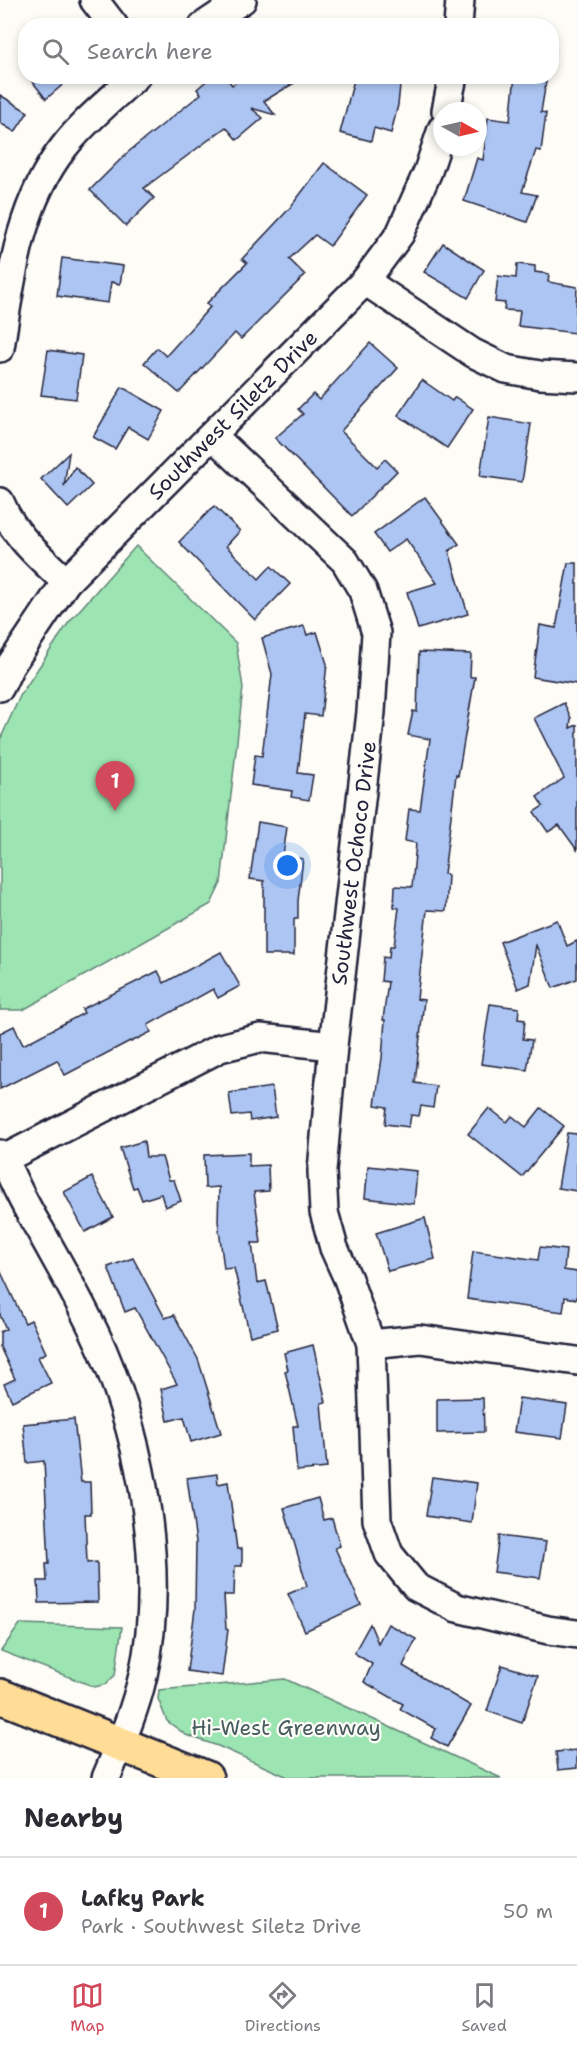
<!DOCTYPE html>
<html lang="en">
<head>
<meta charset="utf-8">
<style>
	body { margin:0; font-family:"Shantell Sans",sans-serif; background:#f2f2f3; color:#2b2b33 }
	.compass { position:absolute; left:433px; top:102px; width:54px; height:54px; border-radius:50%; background:#fff; box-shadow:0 3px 9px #0003; rotate:98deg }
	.you { position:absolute; left:288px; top:866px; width:21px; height:21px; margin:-15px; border:4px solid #fff; border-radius:50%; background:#1a73e8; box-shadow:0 0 0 9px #1a73e833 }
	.badge { display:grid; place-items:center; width:39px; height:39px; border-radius:50%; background:#d1495b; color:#fff; font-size:20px; font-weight:700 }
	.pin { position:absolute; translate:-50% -50px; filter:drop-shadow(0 2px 3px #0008) }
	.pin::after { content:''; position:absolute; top:32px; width:21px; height:18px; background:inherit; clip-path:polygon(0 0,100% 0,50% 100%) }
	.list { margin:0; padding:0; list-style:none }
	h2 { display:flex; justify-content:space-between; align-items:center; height:78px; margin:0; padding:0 24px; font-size:26px }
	h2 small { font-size:20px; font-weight:400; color:#7c7c81 }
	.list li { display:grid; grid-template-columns:39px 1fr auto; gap:18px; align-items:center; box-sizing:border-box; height:108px; padding:0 24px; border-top:2px solid #e1e1e2 }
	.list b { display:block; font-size:22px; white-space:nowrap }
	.list p { margin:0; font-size:20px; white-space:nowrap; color:#7c7c81 }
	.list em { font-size:20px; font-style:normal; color:#7c7c81 }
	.icon { flex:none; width:33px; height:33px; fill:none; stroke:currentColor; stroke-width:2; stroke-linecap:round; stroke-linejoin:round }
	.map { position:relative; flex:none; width:577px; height:1778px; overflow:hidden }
	.search { position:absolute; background:#fff; box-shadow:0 3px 9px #0003; left:18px; right:18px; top:18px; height:66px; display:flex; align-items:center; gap:15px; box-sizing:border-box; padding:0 21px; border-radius:24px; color:#7c7c81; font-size:22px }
	.sheet { height:186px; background:#fff }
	nav { display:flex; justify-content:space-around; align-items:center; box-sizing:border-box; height:84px; border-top:2px solid #e1e1e2; background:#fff; font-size:16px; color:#7c7c81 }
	nav a { display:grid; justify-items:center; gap:3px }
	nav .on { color:#d1495b }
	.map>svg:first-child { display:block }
	.green { fill:#9ce4b1; stroke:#5f8376; stroke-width:1.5 }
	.building { fill:#acc5f2; stroke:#22223b; stroke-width:1.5 }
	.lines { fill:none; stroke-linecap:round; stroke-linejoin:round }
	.minor-casing { stroke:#22223b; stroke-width:32 }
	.major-casing { stroke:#22223b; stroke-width:38 }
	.minor { stroke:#fdfcf7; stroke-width:27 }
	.major { stroke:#ffdd96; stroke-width:33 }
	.labels { text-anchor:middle; stroke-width:4.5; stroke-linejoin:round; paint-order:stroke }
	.street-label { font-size:21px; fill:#22223b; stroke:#fdfcf7 }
	.park-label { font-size:21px; fill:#475c5e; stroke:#fdfcf7 }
</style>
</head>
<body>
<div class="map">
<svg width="577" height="1778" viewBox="0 0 577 1778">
	<rect width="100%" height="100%" fill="#fdfcf7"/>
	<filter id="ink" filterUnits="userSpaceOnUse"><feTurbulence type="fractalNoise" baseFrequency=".0167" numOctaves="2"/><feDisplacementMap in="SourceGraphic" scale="12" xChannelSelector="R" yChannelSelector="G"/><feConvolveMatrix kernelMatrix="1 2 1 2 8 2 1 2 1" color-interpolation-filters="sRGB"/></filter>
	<g filter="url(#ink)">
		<g class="green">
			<path d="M136,546L236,643L243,688L221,883L211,904L23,1010H0V740L21,694L69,622Z"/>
			<path d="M20,1624L122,1627L115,1675L106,1684L95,1687L1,1651Z"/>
			<path d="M285,1679L501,1778H290L218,1746L186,1735L167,1721L158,1699L159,1690Z"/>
		</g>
		<g class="building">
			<path d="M28,76H73L46,99Z"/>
			<path d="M212,76H225L232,85L244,76H306L264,101L275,115L251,108L263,118L237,140L226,127L144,188L154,198L126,226L90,190L127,153L201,94L197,89Z"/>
			<path d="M355,76H401L398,105L391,133L374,128L371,141L340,133Z"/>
			<path d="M515,76H547L541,112L546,113L541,151L536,150L522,192L537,195L527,222L464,201L477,158L483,160L488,118L510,121Z"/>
			<path d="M0,95L28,112L15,132L0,123Z"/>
			<path d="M324,163L367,195L330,246L315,235L289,259L305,275L241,339L235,333L179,393L144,363L157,348L166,356L210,307L206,304L247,263L242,259L289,209Z"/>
			<path d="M443,243L484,270L468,298L424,272Z"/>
			<path d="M62,258L123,266L120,284L111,282L108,303L57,296Z"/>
			<path d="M517,264L535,266V272L549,274L548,282L577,287L575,333L518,326L520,311L504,310L505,303L495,302L498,276L516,278Z"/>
			<path d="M370,343L398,368L341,431L377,467L385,459L397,471L352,516L275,438L303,414L298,409L313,394L319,400Z"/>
			<path d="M48,350L82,355L76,399L41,395Z"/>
			<path d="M422,380L452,401L455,397L473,409L447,448L398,415Z"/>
			<path d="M122,387L164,411L148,439L128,427L115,449L93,437Z"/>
			<path d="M489,417L531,424L522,482L480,476Z"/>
			<path d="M69,453L64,486L75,467L92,485L68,508L41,479Z"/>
			<path d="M425,497L459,544L449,551L468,614L418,629L407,592L437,583L406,539L387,552L374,534Z"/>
			<path d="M214,506L240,531L226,546L259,579L271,566L290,584L255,620L179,542Z"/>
			<path d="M568,563H577V684L533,677L540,625L556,628Z"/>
			<path d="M304,626L307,635L317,632L327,664L321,716L305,714L298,773L313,775L309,800L291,797L292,791L251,785L255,755L262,756L272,674L262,638Z"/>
			<path d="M419,652L471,654L470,677H475L458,776L456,775L444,874L448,875L446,911L427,910L417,999L424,1000L415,1083L436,1086L433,1108L421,1106L419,1116L411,1115L409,1127L385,1124L387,1107L375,1105L382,1058L385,1020H383L388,982L381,981L383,957L389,958L390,946H394L399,908L394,907L395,886L412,887L416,843L405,841L409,809L420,810L430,739L408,735L413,711L417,712Z"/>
			<path d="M564,703L571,718L570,728L577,725V850L559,825L548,832L534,812L543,806L537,797L564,778L534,718Z"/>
			<path d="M258,822L287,827L283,856L303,859L298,901V919H294V955H264V881L250,879Z"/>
			<path d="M557,920L567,946L577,941V979L553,988L536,945L530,984L518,989L500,942Z"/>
			<path d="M221,952L240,986L218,998L213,989L148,1025L151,1032L131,1042L130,1041L65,1075L57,1060L0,1089V1033L14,1026L23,1045L84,1013L82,1009L158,971L164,983Z"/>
			<path d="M490,1004L519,1008L518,1019L525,1020L523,1039L532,1040L527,1070L481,1064Z"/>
			<path d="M272,1087L276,1117L250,1121L249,1114L232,1116L229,1093Z"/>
			<path d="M489,1108L507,1122L512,1116L526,1127L541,1108L564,1126L522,1177L468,1134Z"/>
			<path d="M567,1133L577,1134V1191L558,1188Z"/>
			<path d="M144,1141L146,1157H162L169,1180H174L181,1201L165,1207L161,1194L142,1200L137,1187L133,1188L120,1148Z"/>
			<path d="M249,1153V1166L268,1165L269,1191L254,1192L261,1243H252L257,1283L266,1281L278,1329L250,1336L234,1268L224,1269L218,1221L219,1187L205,1188L204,1155Z"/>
			<path d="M368,1166L417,1171L414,1204L365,1198Z"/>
			<path d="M92,1177L113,1217L85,1232L64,1192Z"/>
			<path d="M425,1218L435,1259L388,1271L376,1233Z"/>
			<path d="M540,1247L566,1250L564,1270L577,1272V1299L565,1297L563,1312L467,1299L473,1251L538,1260Z"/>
			<path d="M133,1258L165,1318L174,1315L198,1359L221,1433L191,1442L184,1417L168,1421L161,1389L177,1384L135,1308L125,1312L108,1267Z"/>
			<path d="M0,1270L25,1323L31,1320L46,1353L38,1357L51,1383L12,1401L4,1384L15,1379L0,1347V1332L6,1329L0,1315Z"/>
			<path d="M313,1345L326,1402L321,1403L327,1468L297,1471L293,1426H298L285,1371L288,1370L284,1353Z"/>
			<path d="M483,1398L484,1432L437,1433V1399Z"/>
			<path d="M519,1398L567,1405L562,1438L514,1432Z"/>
			<path d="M74,1419L81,1482H90L91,1514H85L87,1563L97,1562L98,1602L39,1603L38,1581H47L46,1564H49L44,1461L27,1463L23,1424Z"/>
			<path d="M217,1474L218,1484L228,1482L237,1549H242V1566H235L234,1595H224L226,1629L228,1630L222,1676L187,1671L195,1609L196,1542L187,1478Z"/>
			<path d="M432,1477L477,1483L472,1523L426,1516Z"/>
			<path d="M318,1498L324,1520L332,1518L340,1546L335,1548L361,1605L305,1631L288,1594L307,1586L284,1508Z"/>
			<path d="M499,1536L546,1542L540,1578L494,1572Z"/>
			<path d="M370,1624L378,1643L388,1624L416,1639L403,1666L471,1706L447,1747L431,1738L436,1729L400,1709L403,1704L364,1682L372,1664L354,1653Z"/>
			<path d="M502,1665L538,1676L522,1723L487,1711Z"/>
			<path d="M577,1750V1768L558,1770L556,1752Z"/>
		</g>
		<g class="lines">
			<defs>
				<g id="minor">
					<path d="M94,0L114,26"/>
					<path d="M203,26L242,0"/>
					<path d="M458,26L460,0"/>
					<path d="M446,111L453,76"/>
					<path d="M365,281L473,353L506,369L540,375L577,377"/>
					<path d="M0,348C11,279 19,204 64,147C84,121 112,99 136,76"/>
					<path d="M213,436L345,561L363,591L376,633L371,712L333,1046L322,1171L324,1212L334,1248L348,1279L371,1344L377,1520L389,1554L416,1587L457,1608L548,1630L577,1634"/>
					<path d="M0,502C13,535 41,558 66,582"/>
					<path d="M0,687L10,666L66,582L365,281L400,234L428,171L442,129"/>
					<path d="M0,1154C7,1165 12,1178 18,1190C25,1204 32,1217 40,1230C62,1270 85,1309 103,1351C143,1445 166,1574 143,1675C135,1711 120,1745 106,1778"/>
					<path d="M0,1161L220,1048L260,1038L333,1046"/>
					<path d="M371,1344L420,1339L577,1361"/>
				</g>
				<path id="major" d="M0,1696L206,1778"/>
			</defs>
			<use href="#minor" class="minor-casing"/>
			<use href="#major" class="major-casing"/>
			<use href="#minor" class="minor"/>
			<use href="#major" class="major"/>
		</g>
	</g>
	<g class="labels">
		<g class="street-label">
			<text transform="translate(233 415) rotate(-45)" y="7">Southwest Siletz Drive</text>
			<text transform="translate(354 863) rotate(-83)" y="7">Southwest Ochoco Drive</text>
		</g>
		<g class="park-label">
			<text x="286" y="1735">Hi-West Greenway</text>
		</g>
	</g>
</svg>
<svg class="compass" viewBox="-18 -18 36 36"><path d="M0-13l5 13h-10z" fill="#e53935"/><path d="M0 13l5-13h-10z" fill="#7c7c81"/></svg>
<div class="you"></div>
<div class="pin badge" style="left:115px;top:811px">1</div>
<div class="search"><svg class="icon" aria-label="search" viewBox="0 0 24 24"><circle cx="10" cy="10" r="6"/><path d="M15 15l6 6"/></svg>Search here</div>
</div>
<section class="sheet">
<h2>Nearby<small></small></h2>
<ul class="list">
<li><span class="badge">1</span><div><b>Lafky Park</b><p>Park · Southwest Siletz Drive</p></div><em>50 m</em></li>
</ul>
</section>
<nav>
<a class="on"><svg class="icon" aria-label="map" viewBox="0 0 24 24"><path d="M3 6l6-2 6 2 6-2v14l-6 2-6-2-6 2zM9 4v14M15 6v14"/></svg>Map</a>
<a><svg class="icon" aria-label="directions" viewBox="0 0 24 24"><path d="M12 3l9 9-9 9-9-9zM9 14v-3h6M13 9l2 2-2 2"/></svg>Directions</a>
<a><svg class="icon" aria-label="saved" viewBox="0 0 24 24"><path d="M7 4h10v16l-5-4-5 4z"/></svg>Saved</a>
</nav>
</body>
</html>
